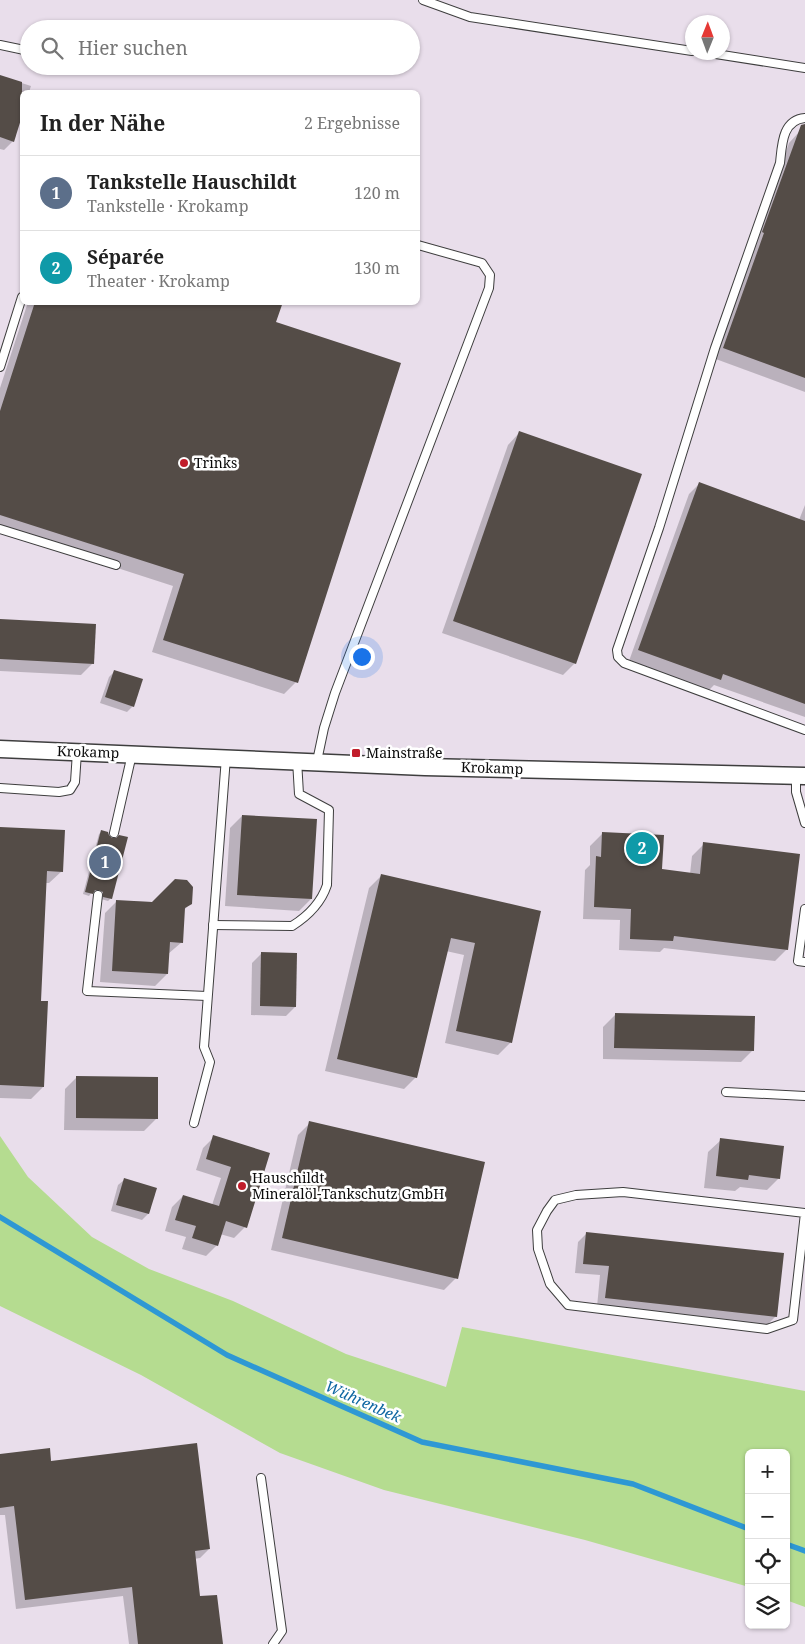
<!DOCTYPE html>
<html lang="de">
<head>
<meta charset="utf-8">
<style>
	body { margin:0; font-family:"Noto Serif",serif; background:#f6f6f6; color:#222 }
	.controls { position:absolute; right:15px; bottom:15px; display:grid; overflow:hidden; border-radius:8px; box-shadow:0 1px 4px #0004 }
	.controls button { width:45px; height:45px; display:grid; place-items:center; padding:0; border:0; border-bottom:1px solid #e0e0e0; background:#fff; color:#222; font:25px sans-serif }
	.compass { position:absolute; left:685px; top:15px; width:45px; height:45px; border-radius:50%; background:#fff; box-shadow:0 1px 4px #0004; rotate:1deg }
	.you { position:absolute; left:361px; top:656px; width:18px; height:18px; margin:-12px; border:4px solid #fff; border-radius:50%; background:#1a73e8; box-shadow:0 0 0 8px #1a73e833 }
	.badge { display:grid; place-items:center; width:32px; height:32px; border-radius:50%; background:#c11d2b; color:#fff; font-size:16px; font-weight:700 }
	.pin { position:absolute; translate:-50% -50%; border:2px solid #fff; box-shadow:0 1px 5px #0006 }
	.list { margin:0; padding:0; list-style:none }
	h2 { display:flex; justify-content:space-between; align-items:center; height:65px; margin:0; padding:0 20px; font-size:21px }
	h2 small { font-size:16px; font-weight:400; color:#767676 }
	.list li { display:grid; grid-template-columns:32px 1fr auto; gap:15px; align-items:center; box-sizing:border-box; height:75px; padding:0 20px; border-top:1px solid #e0e0e0 }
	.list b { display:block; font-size:19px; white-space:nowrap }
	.list p { margin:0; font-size:16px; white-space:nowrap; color:#767676 }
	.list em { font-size:16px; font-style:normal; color:#767676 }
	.icon { flex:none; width:28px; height:28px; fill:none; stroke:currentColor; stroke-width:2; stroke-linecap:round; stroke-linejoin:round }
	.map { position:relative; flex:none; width:805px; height:1644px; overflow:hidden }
	.search { position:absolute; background:#fff; box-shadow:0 1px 4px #0004; left:20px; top:20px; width:400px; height:55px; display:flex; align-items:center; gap:12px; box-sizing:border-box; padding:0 18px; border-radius:28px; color:#767676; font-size:19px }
	.panel { position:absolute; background:#fff; box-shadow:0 1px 4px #0004; left:20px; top:90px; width:400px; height:215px; border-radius:8px }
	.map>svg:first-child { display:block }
	.industrial { fill:#e9deeb; fill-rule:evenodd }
	.forest { fill:#b5dc90 }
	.shadow { fill:#0003 }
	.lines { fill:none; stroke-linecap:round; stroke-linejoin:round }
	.stream { stroke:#2e98d4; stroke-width:5.5 }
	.building { fill:#544c47 }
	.lane-casing { stroke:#3e3e3e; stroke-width:10 }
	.street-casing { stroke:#3e3e3e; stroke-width:19 }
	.lane { stroke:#fff; stroke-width:8 }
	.street { stroke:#fff; stroke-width:16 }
	.poi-dot { fill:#c11d2b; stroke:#fff; stroke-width:2 }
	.labels { text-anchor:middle; stroke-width:5; stroke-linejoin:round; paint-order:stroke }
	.poi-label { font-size:14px; fill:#0b0b0b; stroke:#fff; text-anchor:start }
	.street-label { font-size:14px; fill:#0b0b0b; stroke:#fff }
	.water-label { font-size:15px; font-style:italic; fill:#0f67a2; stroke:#fff }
</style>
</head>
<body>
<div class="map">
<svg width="805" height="1644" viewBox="0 0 805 1644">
	<rect width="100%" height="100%" fill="#fffae9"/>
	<path class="industrial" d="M0,0H805V1644H0ZM692,22H722V52H692ZM29,29H411V66H29ZM22,92H418V302H22ZM749,1453H786V1625H749Z"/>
	<path class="forest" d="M0,1136L28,1177L92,1237L149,1269L233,1301L346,1354L446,1387L462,1327L805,1391V1607L786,1600V1453H749V1587L585,1540L384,1490L280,1453L141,1375L0,1306Z"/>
	<g class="shadow">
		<path d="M0,76L31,86L29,92H22V112L13,141L4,150L0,149Z"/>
		<path d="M799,132L805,134V392L713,358L789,143Z"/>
		<path d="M28,302H281L275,323L296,682L284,694L152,652L173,586L0,530V388Z"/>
		<path d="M520,432L575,663L563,675L442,633L508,445Z"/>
		<path d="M699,484L799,520L805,505V717L714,685L709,690L629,661L689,494Z"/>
		<path d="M0,620L93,663L81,675L0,671Z"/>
		<path d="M115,671L133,706L127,712L100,703L109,677Z"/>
		<path d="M242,816L311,899L299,911L225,906L230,828Z"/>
		<path d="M0,828L62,871L49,883H45L40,1002L43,1087L31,1099L0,1098Z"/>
		<path d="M101,832L111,898L108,901L101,899V895L96,892H92L89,896L83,894L99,834Z"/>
		<path d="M602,834L661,870L690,874L692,856L704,844L787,949L775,961L664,948L660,952L619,950L620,920L583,919L585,870L590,865V846Z"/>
		<path d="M381,876L539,912L510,1043L498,1055L445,1043L464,955L446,951L416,1077L404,1089L325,1071L369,888Z"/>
		<path d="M117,901L191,903L183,911L182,942L168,954L167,974L155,986L100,982L105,913Z"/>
		<path d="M261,954L295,1007L286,1016L251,1015L252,963Z"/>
		<path d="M615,1015L753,1050L741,1062L603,1059V1027Z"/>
		<path d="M77,1077L156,1119L144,1131L64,1130L65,1089Z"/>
		<path d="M310,1123L456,1278L444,1290L271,1250L298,1135Z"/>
		<path d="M214,1137L268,1154L245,1227L234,1238L220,1234L217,1245L206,1256L182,1249L186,1237L165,1231L172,1207L183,1196L212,1205L221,1178L196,1170L203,1148Z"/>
		<path d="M721,1140L779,1178L767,1190L740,1187L735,1191L704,1188L708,1152Z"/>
		<path d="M124,1180L155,1188L148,1214L142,1220L111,1211L118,1185Z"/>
		<path d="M587,1233L776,1316L767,1325L597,1307L600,1275L575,1273L578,1242Z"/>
		<path d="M0,1455L50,1462L209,1549L200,1558L194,1559L199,1598L222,1644H129L123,1596L16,1609L5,1515H0Z"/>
	</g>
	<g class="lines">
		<g class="stream">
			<path d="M0,1217L227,1355L422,1442L633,1484L749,1529"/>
			<path d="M786,1544L805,1551"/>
		</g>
	</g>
	<g class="building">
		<path d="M0,75L22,82V116L14,142L0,137Z"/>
		<path d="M805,124V378L723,348L764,233L762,232L801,125Z"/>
		<path d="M35,302H283L276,322L401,363L298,683L163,640L184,574L0,515V411Z"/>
		<path d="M519,431L642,474L576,664L453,621Z"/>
		<path d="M699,482L805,521V704L723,674L721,680L638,650Z"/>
		<path d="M0,619L96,624L94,664L0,659Z"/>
		<path d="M114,670L143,679L134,707L105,697Z"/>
		<path d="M242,815L317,819L312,899L237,895Z"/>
		<path d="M0,827L65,830L63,872L47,871L41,1001H48L44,1087L0,1085Z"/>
		<path d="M101,830L108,832L109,835L112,838H116L119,835L128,837L112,899L103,897V892L99,890H95L93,894L85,892Z"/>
		<path d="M602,832L664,835L662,869L700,874L703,842L800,854L788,950L674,936L673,941L630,939L631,909L594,907L596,856L601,857Z"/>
		<path d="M381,874L541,911L512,1043L456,1031L475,943L451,938L417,1078L337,1059Z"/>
		<path d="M175,879L187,880L193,887L192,904L185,908L183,943L170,942L168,974L112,971L116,900L152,902Z"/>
		<path d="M261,952L297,953L296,1007L260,1006Z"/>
		<path d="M615,1013L755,1016L754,1051L614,1048Z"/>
		<path d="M76,1076L158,1077V1119L76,1118Z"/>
		<path d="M309,1121L485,1162L458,1279L282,1238Z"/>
		<path d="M213,1135L270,1153L247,1228L226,1221L218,1246L192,1238L196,1226L175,1220L183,1195L219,1206L231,1167L206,1159Z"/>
		<path d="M720,1138L784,1146L780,1179L749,1175L748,1180L716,1176Z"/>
		<path d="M124,1178L157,1188L149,1214L116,1205Z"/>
		<path d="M586,1232L784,1253L777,1317L605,1298L609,1266L583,1264Z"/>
		<path d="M197,1443L210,1549L195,1551L200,1596L217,1595L223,1644H138L132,1587L25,1600L14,1506L0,1508V1454L50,1448L51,1461Z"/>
	</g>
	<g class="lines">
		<defs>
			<g id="lane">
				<path d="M423,0L470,17L692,51"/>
				<path d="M0,45L29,51"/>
				<path d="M703,52L805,68"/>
				<path d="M805,118C782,120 782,145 780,163L715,348L659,528L617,650L618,657L624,663L805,730"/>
				<path d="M0,367L22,297"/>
				<path d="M0,529L116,565"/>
				<path d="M317,761L324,728L335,693L489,288L490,275L482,263L418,245"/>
				<path d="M796,777V792L805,823"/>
				<path d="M0,788L59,792L70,790L75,782L77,752"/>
				<path d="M114,833L132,754"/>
				<path d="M98,895L87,991L207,996"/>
				<path d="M805,909L798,961L805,962"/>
				<path d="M213,925L292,926C308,916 321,903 327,885L329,810L299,794L297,760"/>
				<path d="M726,1092L805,1096"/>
				<path d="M194,1123L210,1062L204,1047L226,757"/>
				<path d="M623,1192L805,1213L793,1320L767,1329L568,1305L550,1284L538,1249L537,1230L547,1211L555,1200L576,1195Z"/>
				<path d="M261,1478L282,1631L273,1644"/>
			</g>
			<path id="street" d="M0,749L425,767L805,776"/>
		</defs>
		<use href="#lane" class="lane-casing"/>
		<use href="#street" class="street-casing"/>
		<use href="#lane" class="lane"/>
		<use href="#street" class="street"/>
	</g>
	<g class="poi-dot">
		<circle cx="184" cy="463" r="5"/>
		<rect x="351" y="748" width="10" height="10" rx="2.5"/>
		<circle cx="242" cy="1186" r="5"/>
	</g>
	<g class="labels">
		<g class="poi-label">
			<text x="194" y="468">Trinks</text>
			<text x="366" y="758">Mainstraße</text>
			<text x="252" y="1183">Hauschildt<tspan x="252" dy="16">Mineralöl-Tankschutz GmbH</tspan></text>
		</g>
		<g class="street-label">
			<text transform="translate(88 752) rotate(2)" y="5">Krokamp</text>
			<text transform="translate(492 768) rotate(2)" y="5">Krokamp</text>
		</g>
		<g class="water-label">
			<text transform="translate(363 1402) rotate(24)" y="5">Wührenbek</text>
		</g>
	</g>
</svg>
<div class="controls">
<button>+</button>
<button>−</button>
<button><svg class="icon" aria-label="locate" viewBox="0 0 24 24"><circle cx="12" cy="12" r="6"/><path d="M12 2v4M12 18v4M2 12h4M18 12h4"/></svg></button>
<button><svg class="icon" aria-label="layers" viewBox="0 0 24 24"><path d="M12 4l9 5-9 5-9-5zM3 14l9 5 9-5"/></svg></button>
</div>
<svg class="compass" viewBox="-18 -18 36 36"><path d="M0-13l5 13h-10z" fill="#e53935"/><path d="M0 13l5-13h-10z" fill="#767676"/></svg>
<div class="you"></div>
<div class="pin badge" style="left:105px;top:862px;background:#5c6f8a">1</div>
<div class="pin badge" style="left:642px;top:848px;background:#0f9aa8">2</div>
<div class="search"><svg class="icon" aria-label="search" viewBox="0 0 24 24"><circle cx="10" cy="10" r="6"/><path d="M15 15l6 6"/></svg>Hier suchen</div>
<section class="panel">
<h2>In der Nähe<small>2 Ergebnisse</small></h2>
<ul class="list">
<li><span class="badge" style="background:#5c6f8a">1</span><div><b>Tankstelle Hauschildt</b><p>Tankstelle · Krokamp</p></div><em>120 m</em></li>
<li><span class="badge" style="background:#0f9aa8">2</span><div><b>Séparée</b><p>Theater · Krokamp</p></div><em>130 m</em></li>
</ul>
</section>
</div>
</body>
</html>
